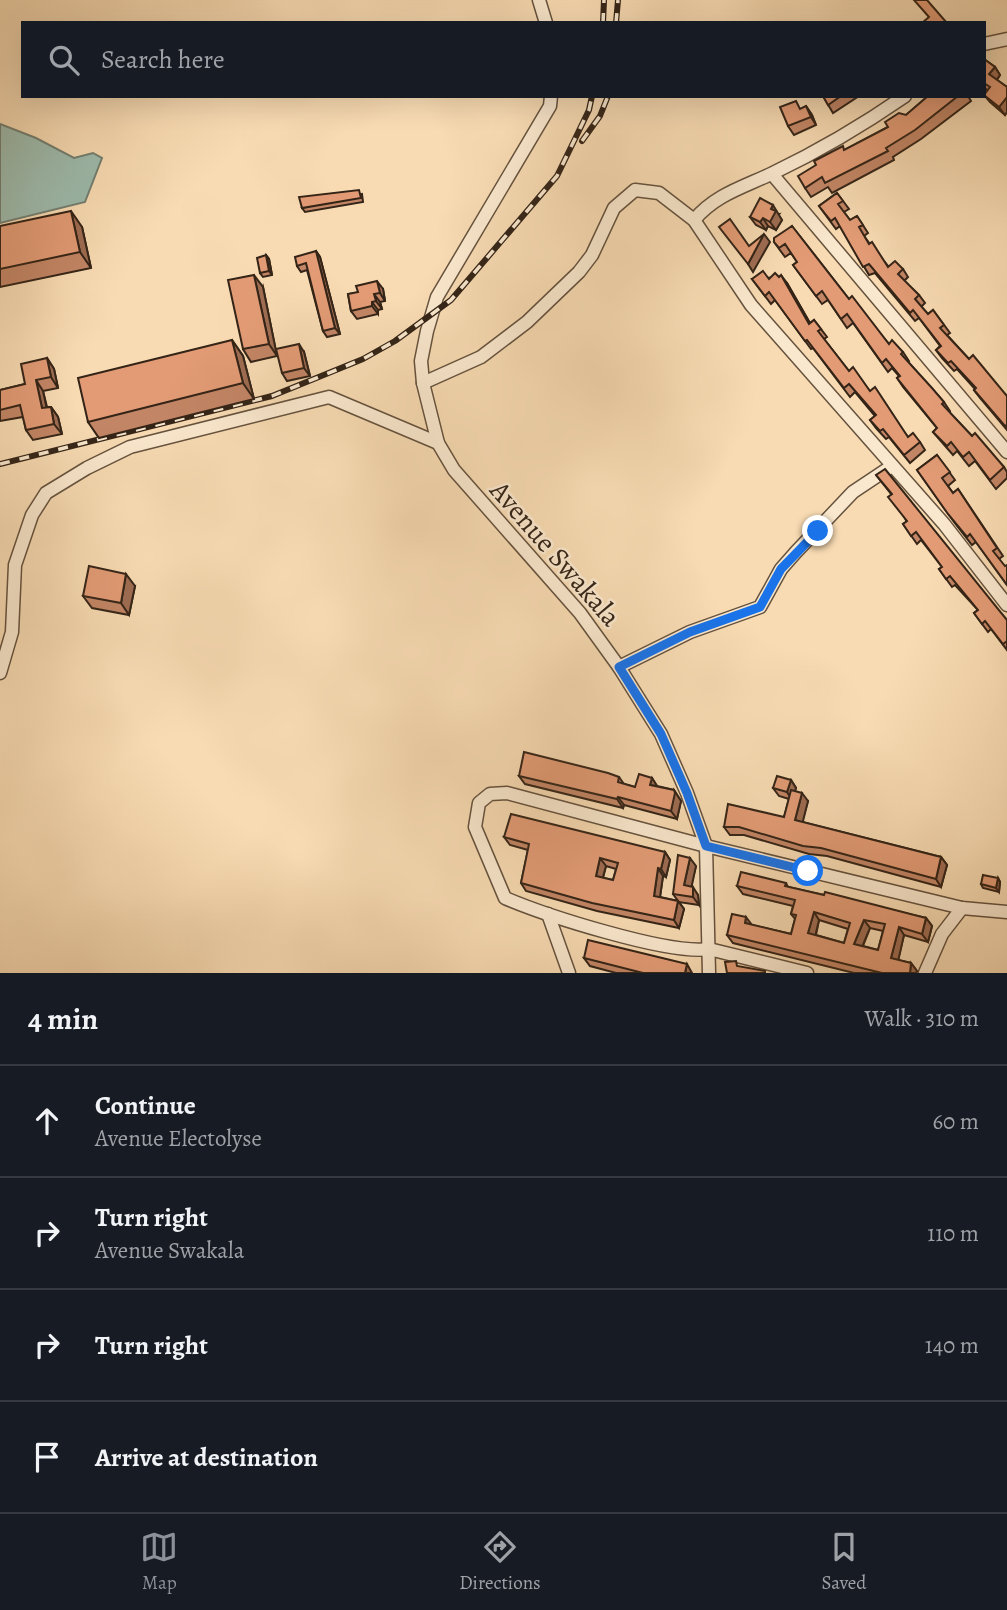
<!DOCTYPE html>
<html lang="en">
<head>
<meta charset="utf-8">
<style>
	body { margin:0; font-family:Alegreya,serif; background:#242831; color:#f1f3f6 }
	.stop { position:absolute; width:21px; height:21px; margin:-16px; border:5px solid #1a73e8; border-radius:50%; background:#fff }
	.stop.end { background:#1a73e8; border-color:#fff; box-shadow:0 2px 7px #0008 }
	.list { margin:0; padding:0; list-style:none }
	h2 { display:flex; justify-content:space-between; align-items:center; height:91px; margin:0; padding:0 28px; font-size:30px }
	h2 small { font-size:23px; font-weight:400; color:#9ea1a6 }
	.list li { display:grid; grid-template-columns:46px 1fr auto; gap:21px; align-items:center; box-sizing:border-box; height:112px; padding:0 28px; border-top:2px solid #363941 }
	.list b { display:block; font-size:26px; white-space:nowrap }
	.list p { margin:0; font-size:23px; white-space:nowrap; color:#9ea1a6 }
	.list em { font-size:23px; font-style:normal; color:#9ea1a6 }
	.icon { flex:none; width:38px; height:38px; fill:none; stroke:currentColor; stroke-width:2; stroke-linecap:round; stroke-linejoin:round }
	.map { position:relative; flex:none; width:1007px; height:973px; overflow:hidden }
	.search { position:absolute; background:#171b24; box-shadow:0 7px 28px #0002; left:21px; right:21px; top:21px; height:77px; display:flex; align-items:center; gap:18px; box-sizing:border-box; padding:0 24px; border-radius:0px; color:#9ea1a6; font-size:26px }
	.sheet { height:539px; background:#171b24 }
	nav { display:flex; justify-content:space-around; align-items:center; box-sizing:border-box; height:98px; border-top:2px solid #363941; background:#171b24; font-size:19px; color:#9ea1a6 }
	nav a { display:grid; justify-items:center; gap:4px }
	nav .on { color:#8c9099 }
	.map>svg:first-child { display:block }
	.water { fill:#9dbbad; stroke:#737f71; stroke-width:2 }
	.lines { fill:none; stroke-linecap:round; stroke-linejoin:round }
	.street-casing { stroke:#65523e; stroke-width:15 }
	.street { stroke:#fae8ce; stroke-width:12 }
	.rail-casing { stroke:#342417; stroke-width:6 }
	.rail { stroke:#fae8ce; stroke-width:3.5; stroke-dasharray:10; stroke-linecap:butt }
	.wall { fill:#c28565; stroke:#342417; stroke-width:2; fill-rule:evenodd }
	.shaded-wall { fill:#9e6c52; stroke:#342417; stroke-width:2 }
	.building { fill:#e29b75; stroke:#342417; stroke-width:2; fill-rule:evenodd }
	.route { stroke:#1a73e8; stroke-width:9 }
	.labels { text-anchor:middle; stroke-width:5; stroke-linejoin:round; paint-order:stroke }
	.street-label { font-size:28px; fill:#342417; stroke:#fae8ce }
</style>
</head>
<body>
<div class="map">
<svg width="1007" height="973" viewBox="0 0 1007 973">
	<rect width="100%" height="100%" fill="#f8dbb3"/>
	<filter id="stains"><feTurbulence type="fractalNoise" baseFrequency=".00286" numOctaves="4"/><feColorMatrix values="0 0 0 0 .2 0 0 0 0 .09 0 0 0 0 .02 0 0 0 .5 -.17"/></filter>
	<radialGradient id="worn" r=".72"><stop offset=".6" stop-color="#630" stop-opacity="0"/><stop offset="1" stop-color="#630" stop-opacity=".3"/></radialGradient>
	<path class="water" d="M0,124L36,138L74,158L93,153L102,158L85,202L0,223Z"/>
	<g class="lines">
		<defs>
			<g id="street">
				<path d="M539,0L546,23"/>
				<path d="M984,44L1007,39"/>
				<path d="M551,96L550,106L437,297L427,331L421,361L423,383L438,443L454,470L580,613L619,667L661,734L687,793L706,846L709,973"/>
				<path d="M772,174L1007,452"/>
				<path d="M694,220C716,194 744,187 773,173C819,151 863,125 905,96"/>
				<path d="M423,383L481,357L527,322L579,272L592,255L614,208L635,190L659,193L694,220L751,305L944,524L1007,605"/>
				<path d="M619,667L690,632L760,607L781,569L796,552L853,492L889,468"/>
				<path d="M0,673L12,632L15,565L32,515L46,493L87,468L130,447L329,397L438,443"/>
				<path d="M548,914L569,973"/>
				<path d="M807,973L709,949C668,955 545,915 505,898L475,827L479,803L490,794L507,793L706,846L962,908L1007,912"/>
				<path d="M925,973L942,934L962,908"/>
			</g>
		</defs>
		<use href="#street" class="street-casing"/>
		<use href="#street" class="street"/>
		<defs>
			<g id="rail">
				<path d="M603,23L604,0"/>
				<path d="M616,23L618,0"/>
				<path d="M582,141L600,116L608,96"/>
				<path d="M0,464L272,396L363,359L395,341L451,300L557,176L589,110L592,96"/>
			</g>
		</defs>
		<use href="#rail" class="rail-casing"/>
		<use href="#rail" class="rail"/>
	</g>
	<g class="wall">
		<path d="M984,59L995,67L1000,75L997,80L1007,87V112L1005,115L990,102L984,95L987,90L984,87Z"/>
		<path d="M823,96H859L833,113Z"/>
		<path d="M928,96H968L971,101L921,139L893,157L894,160L832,193L828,187L811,197L805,188L845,150L888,127L906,115Z"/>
		<path d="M806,106L812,115L816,125L794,135L788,126L801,109Z"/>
		<path d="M837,193L849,209L844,212L850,220L857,216L868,233L864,236L870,244L888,266L903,269L908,277L904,281L919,295L925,303L921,307L928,314L933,310L950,333L947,335L969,359L1007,396V430L980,398L974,390L975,389L957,369L954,371L942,358L936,350L940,346L919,318L915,321L875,273L869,275L840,226L836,229L819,206Z"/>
		<path d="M362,194L363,202L305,212L302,208Z"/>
		<path d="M779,214L778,215L782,220L776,230L768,226L766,230L756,225L750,217Z"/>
		<path d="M0,226L82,227L91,268L0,287Z"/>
		<path d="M792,226L849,299L889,344L903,352L909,361L908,362L944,402L950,411L949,412L972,436L1004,467L1007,472V478L996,489L975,461L969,466L957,451L953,455L940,440L933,432L937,428L903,387L897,378L899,376L892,368L888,372L853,323L847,328L828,300L822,304L793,265L797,262L791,253L785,257L774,242Z"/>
		<path d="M316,251L320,257L340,334L327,337L323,331L307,270L301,272L297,266Z"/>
		<path d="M266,255L269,259L272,275L263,277L260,273Z"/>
		<path d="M779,277L787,283L810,323L814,320L827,337L824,339L849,371L870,391L908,437L920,442L925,450L910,463L889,437L886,439L876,428L870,420L875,416L855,392L850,397L813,348L811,349L775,300L771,304L752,279Z"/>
		<path d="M263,287L277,356L251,362L243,349Z"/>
		<path d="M383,289L385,301L380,302L382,309L378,310V314L357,319L351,311L348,294Z"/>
		<path d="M232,340L243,356L254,399L99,438L88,422Z"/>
		<path d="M304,352L310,376L287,381L282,373Z"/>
		<path d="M47,358L54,369L58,388L43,391L47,407H51L58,417L62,434L33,440L26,430L23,417L0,421V390L25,384Z"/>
		<path d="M937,455L955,480L948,486L953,493L958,489L1003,556L999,559L1007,585L976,542L972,545L954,522L917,470Z"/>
		<path d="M876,475L1007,620V650L991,629L988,632L974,613L978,610L955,585L952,587L939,569L942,567L921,540L917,544L903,524L907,522L891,494Z"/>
		<path d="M135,586L129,615L92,608L83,596Z"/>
		<path d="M519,776L619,777L624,784L635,787L652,778L657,786L674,790L679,798L681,801L677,819L624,805L623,808L525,784Z"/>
		<path d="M791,780L796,788L795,791L808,801L802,822L941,857L947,865L941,887L827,856L809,854L744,835H730L724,827L784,817L789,799L779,796L773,788Z"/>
		<path d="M504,837L665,852L670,860L666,877L663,876L660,897L678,901L673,894L696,866L691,886L698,895L699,905L679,902L684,909L679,928L597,911L526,891L521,883L528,850L510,845ZM606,866L616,869L613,880L603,878Z"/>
		<path d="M998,878L1000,882L999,892L983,888L981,884Z"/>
		<path d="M786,883L788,887L926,918L932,926L928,942L904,935L898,960L911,963L917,971L916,973H854L733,943L727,935L752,925L791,934L795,919L791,914L793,906L743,894L737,886ZM819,920L848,929L844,943L816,935ZM870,928L883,931L878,950L863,946Z"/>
		<path d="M584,958L692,973H616L590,966Z"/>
	</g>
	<g class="shaded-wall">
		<path d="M995,67L1000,75L995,82L989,74Z"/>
		<path d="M1007,97V112L1005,115L999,107Z"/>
		<path d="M806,106L812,115L816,125L811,117Z"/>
		<path d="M773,205L782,220L776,230L770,222L771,209Z"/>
		<path d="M71,211L82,227L91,268L80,252Z"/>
		<path d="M763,218L768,226L766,230L760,222Z"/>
		<path d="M764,234L770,242L753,272L748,264Z"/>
		<path d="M316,251L320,257L340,334L335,328Z"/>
		<path d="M266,255L269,259L272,275L269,271Z"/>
		<path d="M254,275L263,287L277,356L269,344Z"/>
		<path d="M781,275L787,283L815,332L809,324Z"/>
		<path d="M377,281L383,289L385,301L380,293Z"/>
		<path d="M374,294L380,302L382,309L376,301Z"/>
		<path d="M372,302L378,310V314L372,306Z"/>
		<path d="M232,340L243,356L254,399L243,383Z"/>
		<path d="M299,344L304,352L310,376L304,368Z"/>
		<path d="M47,358L54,369L58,388L51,377Z"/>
		<path d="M36,380L43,391L49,419L42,408Z"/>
		<path d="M51,407L58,417L62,434L54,424Z"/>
		<path d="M126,574L135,586L129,615L121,603Z"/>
		<path d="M652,778L657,786L650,785Z"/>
		<path d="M791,780L796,788L792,800L787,792Z"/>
		<path d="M674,790L681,801L677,819L671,811Z"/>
		<path d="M802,793L808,801L801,829L795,820Z"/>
		<path d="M618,797L624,805L623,808L617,799Z"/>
		<path d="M665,852L670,860L666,877L661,869Z"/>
		<path d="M941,857L947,865L941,887L936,879Z"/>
		<path d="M600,858L606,866L601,884L596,876Z"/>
		<path d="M690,858L696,866L690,894L684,885Z"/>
		<path d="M658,868L663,876L659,904L654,896Z"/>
		<path d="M998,878L1000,882L999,892L996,888Z"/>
		<path d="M693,887L698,895L699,905L693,897Z"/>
		<path d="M678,901L684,909L679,928L674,920Z"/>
		<path d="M814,912L819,920L814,941L808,933Z"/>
		<path d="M746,917L752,925L745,923Z"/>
		<path d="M926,918L932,926L928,942L922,934Z"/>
		<path d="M864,920L870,928L860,952L854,944Z"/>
		<path d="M899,927L904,935L897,966L891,958Z"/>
		<path d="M911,963L917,971L916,973H910Z"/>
		<path d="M687,964L692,973H685Z"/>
	</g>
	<g class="building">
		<path d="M914,0H927L947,23H922L929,17Z"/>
		<path d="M984,59L995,67L989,74L1007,87V97L999,107L984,95L990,87L984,83Z"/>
		<path d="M823,96H841L828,105Z"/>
		<path d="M928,96H958L915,130L886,148L888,151L825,183L822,177L805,188L798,176L816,165L814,161L843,146L844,150L888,127L885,122L899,113L906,115Z"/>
		<path d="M796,101L800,109L806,106L811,117L788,126L780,107Z"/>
		<path d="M359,190L361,198L302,208L299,197Z"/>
		<path d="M837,193L843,201L838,204L850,220L857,216L863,225L859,227L869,244L872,242L888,267L895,261L903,269L898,274L919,295L915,299L928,314L933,310L944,325L940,328L969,359L973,355L1007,396V425L1005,426L974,390L976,388L951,361L948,363L936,350L941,346L913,310L910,313L869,264L863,267L835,218L831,221L819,206Z"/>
		<path d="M760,198L773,205L771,209L776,211L770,222L763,218L760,222L750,217Z"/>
		<path d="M71,211L80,252L0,269V226Z"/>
		<path d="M730,219L749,246L764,234L748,264L719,227Z"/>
		<path d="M792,226L849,299L852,296L889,344L892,340L903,352L901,354L932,388L944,402L942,404L972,436L975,433L1004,467L990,480L969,452L963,457L951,442L947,446L933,432L937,428L897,378L900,376L886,359L882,363L847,314L841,319L822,291L816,296L793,265L797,262L785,244L779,248L774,242V238Z"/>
		<path d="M316,251L335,328L323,331L306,263L297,266L295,257Z"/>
		<path d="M266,255L269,271L260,273L257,258Z"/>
		<path d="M763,271L769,279L775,273L779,277L781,275L809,324L814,320L821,329L818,331L849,371L853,367L870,391L875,387L908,437L913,433L920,442L904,455L883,429L880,431L870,420L876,415L849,384L844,388L807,340L805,341L769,292L765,296L752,279Z"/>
		<path d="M254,275L269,344L243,349L228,280Z"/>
		<path d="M377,281L380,293L374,294L376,301L372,302V306L351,311L348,294L358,292L356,286Z"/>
		<path d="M232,340L243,383L88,422L78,378Z"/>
		<path d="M299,344L304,368L282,373L276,349Z"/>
		<path d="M47,358L51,377L36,380L42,408L51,407L54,424L26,430L20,405L0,410V390L25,384L21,364Z"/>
		<path d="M937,455L950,472L942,478L953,493L958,489L997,548L993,551L1005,566L1007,565V585L970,534L967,537L948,514L917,470Z"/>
		<path d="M885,469L1007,620V641L1003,644L985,621L982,624L974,613L978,610L950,576L946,579L939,569L942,567L916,532L911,536L903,524L907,521L888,497L892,494L876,475Z"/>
		<path d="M89,566L126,574L121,603L83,596Z"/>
		<path d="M524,752L608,773L619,777L618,782L635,787L639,774L652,778L650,785L674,790L675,793L671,811L618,797L617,799L519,776Z"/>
		<path d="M777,776L791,780L787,792L773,788Z"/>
		<path d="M791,790L802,793L795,820L941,857L936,879L821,848L803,846L739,827H724L728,804L784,817Z"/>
		<path d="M511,814L665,852L661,869L658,868L654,896L678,901L674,920L592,903L521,883L529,844L504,837ZM600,858L618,863L613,880L596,876Z"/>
		<path d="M678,855L690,858L684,885L693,887V897L673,894Z"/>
		<path d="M741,872L786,883L785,886L824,895L825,892L926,918L922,934L899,927L891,958L911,963L910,973H882L727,935L732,914L746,917L745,923L791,934L796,915L791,914L795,900L737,886ZM814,912L850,923L844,943L808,933ZM864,920L885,924L878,950L854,944Z"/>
		<path d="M983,875L998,878L996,888L981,884Z"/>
		<path d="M588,940L687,964L685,973H643L584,958Z"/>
		<path d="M736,961L737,966L765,971V973H727L725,962Z"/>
	</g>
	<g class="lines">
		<path class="route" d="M808,871L706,846L687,793L661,734L619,667L690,632L760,607L781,569L818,531"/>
	</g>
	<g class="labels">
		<g class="street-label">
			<text transform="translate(556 553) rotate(49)" y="10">Avenue Swakala</text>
		</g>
	</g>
	<rect width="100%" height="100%" filter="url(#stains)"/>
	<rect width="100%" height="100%" fill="url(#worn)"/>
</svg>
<div class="stop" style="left:808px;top:871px"></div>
<div class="stop end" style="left:818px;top:531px"></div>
<div class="search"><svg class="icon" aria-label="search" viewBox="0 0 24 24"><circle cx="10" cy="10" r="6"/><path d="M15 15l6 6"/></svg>Search here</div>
</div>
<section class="sheet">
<h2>4 min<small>Walk · 310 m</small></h2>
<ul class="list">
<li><svg class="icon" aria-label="ahead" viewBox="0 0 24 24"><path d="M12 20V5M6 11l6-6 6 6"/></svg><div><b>Continue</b><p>Avenue Electolyse</p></div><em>60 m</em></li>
<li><svg class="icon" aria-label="right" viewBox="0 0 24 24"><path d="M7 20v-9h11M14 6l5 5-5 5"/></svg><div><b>Turn right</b><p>Avenue Swakala</p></div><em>110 m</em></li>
<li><svg class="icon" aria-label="right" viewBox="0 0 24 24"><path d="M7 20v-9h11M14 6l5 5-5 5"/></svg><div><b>Turn right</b></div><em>140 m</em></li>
<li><svg class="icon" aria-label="arrive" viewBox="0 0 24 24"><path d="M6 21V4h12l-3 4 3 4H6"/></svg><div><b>Arrive at destination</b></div></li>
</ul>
</section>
<nav>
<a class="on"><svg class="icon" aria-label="map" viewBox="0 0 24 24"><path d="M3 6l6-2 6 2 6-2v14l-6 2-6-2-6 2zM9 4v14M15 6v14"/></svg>Map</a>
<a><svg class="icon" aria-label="directions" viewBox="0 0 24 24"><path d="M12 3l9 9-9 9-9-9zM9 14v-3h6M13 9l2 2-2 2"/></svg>Directions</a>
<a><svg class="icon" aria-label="saved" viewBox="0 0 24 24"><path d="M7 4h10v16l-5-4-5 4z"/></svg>Saved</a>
</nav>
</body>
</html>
